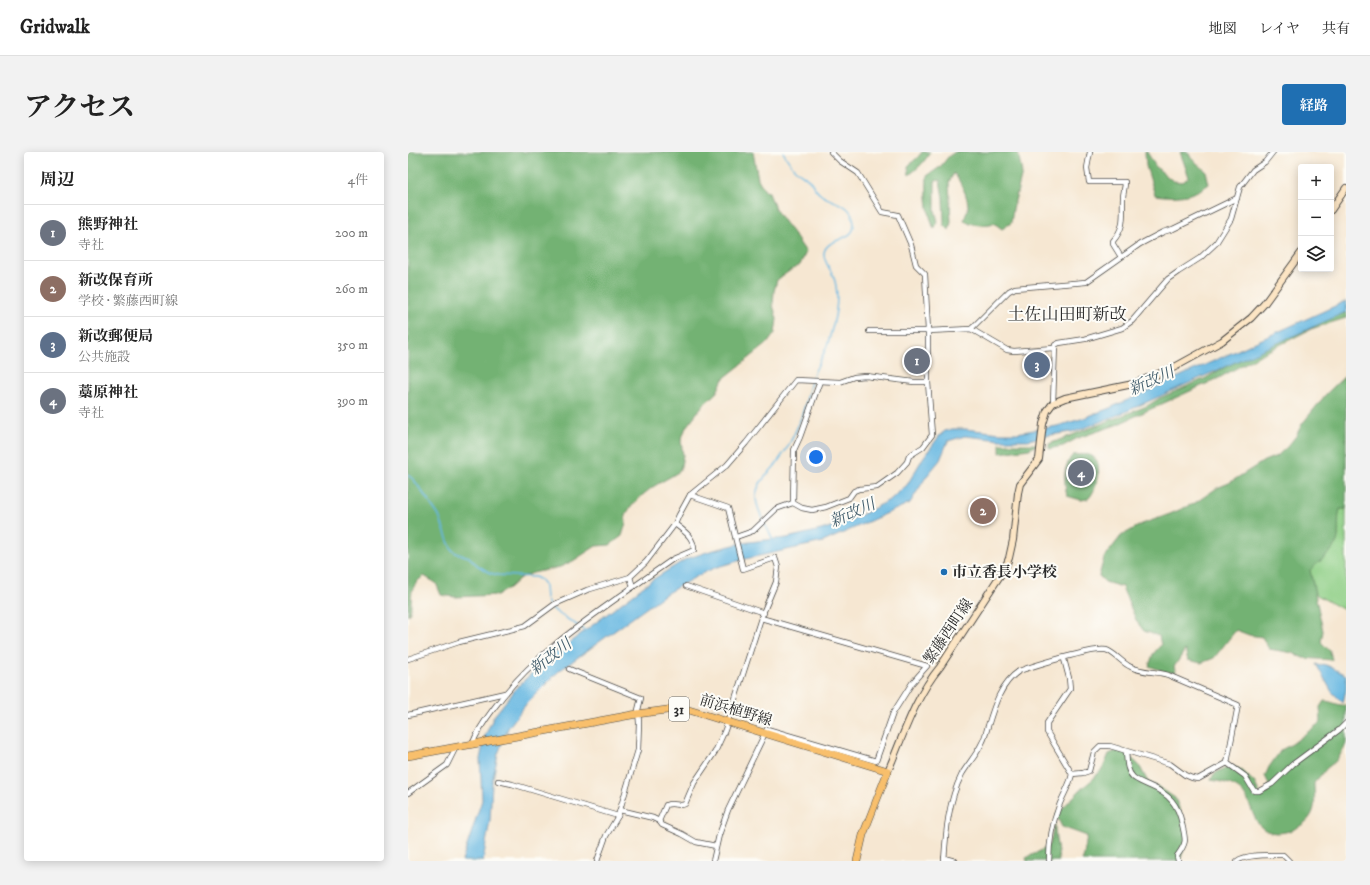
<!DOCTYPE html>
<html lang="ja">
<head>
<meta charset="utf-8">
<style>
	body { margin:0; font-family:"IM FELL DW Pica","Noto Serif JP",serif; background:#f2f2f2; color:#222 }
	.controls { position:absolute; right:12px; top:12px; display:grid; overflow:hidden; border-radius:4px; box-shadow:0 2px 10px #0003 }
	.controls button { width:36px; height:36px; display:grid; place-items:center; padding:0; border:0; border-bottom:1px solid #e0e0e0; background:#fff; color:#222; font:20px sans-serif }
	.you { position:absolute; left:408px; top:305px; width:14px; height:14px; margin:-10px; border:3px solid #fff; border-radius:50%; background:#1a73e8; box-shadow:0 0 0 6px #1a73e833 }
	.badge { display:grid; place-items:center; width:26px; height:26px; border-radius:50%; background:#1f6fb2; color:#fff; font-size:13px; font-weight:700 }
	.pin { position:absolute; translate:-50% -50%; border:2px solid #fff; box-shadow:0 1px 4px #0006 }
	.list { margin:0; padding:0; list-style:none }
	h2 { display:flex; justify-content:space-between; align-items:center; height:52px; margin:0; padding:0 16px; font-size:17px }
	h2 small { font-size:13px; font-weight:400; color:#767676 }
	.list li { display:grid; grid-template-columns:26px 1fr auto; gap:12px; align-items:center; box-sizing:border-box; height:56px; padding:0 16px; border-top:1px solid #e0e0e0 }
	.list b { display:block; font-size:15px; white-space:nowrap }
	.list p { margin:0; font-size:13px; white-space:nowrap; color:#767676 }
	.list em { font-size:13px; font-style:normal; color:#767676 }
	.icon { flex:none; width:22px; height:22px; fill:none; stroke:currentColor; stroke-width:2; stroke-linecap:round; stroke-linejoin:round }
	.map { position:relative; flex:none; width:938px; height:709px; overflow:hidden; border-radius:4px }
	header { display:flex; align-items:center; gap:24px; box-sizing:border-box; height:56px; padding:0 20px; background:#fff; border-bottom:1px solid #e0e0e0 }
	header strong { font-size:19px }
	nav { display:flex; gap:22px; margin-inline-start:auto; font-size:14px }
	.intro { display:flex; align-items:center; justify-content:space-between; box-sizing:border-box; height:96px; padding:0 24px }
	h1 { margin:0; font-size:28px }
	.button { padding:10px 18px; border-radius:4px; background:#1f6fb2; color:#fff; font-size:14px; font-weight:700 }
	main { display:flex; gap:24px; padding:0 24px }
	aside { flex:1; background:#fff; border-radius:4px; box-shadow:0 2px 10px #0003 }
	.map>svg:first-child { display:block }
	.green { fill:#8fcf86; stroke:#5d7d58 }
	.forest { fill:#73b273; stroke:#4f6e4f }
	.water { fill:#66b7e1; stroke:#487186 }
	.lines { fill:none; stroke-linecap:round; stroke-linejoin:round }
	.stream { stroke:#66b7e1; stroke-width:1.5 }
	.minor-casing { stroke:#494744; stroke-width:6 }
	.secondary-casing { stroke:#494744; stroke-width:8 }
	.primary-casing { stroke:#494744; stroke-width:8 }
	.minor { stroke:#fff; stroke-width:4.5 }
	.secondary { stroke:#fce5c4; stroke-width:6 }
	.primary { stroke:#f8bf6c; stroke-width:7 }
	.poi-dot { fill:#1f6fb2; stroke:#fdfcf7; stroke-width:1.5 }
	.labels { text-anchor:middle; stroke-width:4; stroke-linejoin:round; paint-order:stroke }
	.shield { fill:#fdfcf7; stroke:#6a6a68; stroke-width:1 }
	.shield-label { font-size:14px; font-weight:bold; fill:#2b2b2b }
	.poi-label { font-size:15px; font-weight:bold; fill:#2b2b2b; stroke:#fdfcf7; text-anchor:start }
	.street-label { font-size:15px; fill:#2b2b2b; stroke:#fdfcf7 }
	.water-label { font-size:16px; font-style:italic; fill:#405c6b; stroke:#fdfcf7 }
	.quarter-label { font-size:17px; fill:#2b2b2b; stroke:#fdfcf7 }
</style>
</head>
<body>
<header>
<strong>Gridwalk</strong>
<nav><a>地図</a><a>レイヤ</a><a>共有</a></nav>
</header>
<div class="intro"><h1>アクセス</h1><a class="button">経路</a></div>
<main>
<aside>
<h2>周辺<small>4件</small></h2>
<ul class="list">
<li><span class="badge" style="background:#6b7280">1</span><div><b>熊野神社</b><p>寺社</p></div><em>200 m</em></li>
<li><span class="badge" style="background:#8d6e63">2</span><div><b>新改保育所</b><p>学校 · 繁藤西町線</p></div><em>260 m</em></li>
<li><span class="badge" style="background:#5c6f8a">3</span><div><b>新改郵便局</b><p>公共施設</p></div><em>350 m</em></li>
<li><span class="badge" style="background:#6b7280">4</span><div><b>藁原神社</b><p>寺社</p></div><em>390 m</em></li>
</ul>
</aside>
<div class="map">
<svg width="938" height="709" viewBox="0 0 938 709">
	<rect width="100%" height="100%" fill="#fdfcf7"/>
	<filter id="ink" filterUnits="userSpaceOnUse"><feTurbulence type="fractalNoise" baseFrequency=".025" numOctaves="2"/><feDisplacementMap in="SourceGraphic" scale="8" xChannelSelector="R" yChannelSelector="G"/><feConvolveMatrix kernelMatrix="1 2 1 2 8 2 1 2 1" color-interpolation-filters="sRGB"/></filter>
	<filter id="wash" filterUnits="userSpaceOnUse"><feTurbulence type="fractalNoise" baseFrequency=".012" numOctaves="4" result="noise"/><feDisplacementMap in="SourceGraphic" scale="16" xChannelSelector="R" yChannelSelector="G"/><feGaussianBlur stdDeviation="0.9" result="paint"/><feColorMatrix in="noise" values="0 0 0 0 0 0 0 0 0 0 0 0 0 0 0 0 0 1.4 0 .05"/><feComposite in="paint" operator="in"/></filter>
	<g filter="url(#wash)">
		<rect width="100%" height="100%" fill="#f6e7d2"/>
		<path class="green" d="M938,352V459L909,443L899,434V421L923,364Z"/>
		<g class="forest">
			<path d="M0,0H345L350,27L357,39L361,40C366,57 370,62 381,76C387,83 392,92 398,100L392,113L380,120L369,128L366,139L365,153L369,167L367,181L359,192L315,227L309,240L295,253L278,275L273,289L275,303L272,319C260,327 247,332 237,341C229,347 223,355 217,363L218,371L214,384L202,393L188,394L165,409L152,415L125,421L112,426L101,436L89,443L47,445L33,443L28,431L16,424C13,426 9,429 7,433C0,441 6,457 0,464Z"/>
			<path d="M514,0H522C517,10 510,16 501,23L500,14L510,5Z"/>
			<path d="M547,0H610L614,21L605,57L603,71L594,77L586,71C575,74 566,74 556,68C557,64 560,59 560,55C560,44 553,31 546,21L541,30L543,70L541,78L536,73L535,46L532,28L527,29V58L530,70L526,77C519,60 518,42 519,24L532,15L541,4Z"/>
			<path d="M737,0H739L748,15L765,29L775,30L781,25L772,0H780L783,6L798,19L801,32C784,45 768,46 747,43L738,14Z"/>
			<path d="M938,153V166L903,177L852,203L811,226L745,256L708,273L670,286L655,294L641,297V292L739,254L752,246L798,226L830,207Z"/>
			<path d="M938,223V357H932C929,369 931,374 930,385C929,398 910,410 902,418L915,479L913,490L922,499L924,508L895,506L885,501L861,497L854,485L841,483L828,478L806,506L793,511L780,508L777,498L766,515L768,520H758L741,514L745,502L753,493L751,484L736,479L729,470L714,435L697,430L691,424L696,406L713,384L734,372L762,362L787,351L809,336L821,331L856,309L869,304L879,295L888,284L894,272L919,241Z"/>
			<path d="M592,292H631L621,297L592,301Z"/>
			<path d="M665,303C670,303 676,302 681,303C698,307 689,339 680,347L673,348L659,344C656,331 655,313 665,303Z"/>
			<path d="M916,549C924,549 930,554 938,553V591L936,597L928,609L919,616L906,631C906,640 908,651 905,659C900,676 867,689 853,675C849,671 846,664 844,659C836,635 827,632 803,628L806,622L815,617L827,615L835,619L847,631L852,643L859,642L861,632L857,624L861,615L873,598L884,592L913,570L912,555Z"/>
			<path d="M713,597L731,613L740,630L751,635L767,646L777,670L779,688L772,709H674L676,703L679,684L654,675L648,663L673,637L684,628L695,616L701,602Z"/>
			<path d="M647,670V678L651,709H619L618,706L638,696L642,692Z"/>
		</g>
		<g class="water">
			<path d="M938,149V160L717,260L669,279L643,283L620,288H593L557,284L540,289L532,308L518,325L502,351L415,390L337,407L309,415L293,422L259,441L151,519L119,551L100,576L90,602L84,631L82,668L75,709H54L74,648L72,607L77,584L86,564L110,534L137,509L244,428L278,407L302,399L334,391L357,388L379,386L413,378L441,369L463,358L483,347L499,333L515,306L532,283L537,279L544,277H557L593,281H609L649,274L673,267L702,256Z"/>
			<path d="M908,512L913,514L915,512C923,514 932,521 938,523V537L935,551L924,540Z"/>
		</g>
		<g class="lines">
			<g class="stream">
				<path d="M0,323L6,328L31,364L40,389L44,398L48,401L61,405L69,413L82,421L90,423L127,425L133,428L137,434L138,447L141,453L147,459L178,479"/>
				<path d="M365,388C359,375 349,360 348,346C348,332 358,324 366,315C370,310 374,303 378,298C386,284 393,268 397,253C400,244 401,234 405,224C409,213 416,203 420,191C426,171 433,147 426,126C424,118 415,110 416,101C419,83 452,92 445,66C441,50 423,51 412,42C408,39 406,35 403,30C399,26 394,23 389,19C383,14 379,7 375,0"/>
			</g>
		</g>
	</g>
	<g filter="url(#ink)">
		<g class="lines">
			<defs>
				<g id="minor">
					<path d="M682,0L679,16L681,30H717C717,36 715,41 715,46C714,64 718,74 705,89V92L713,105"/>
					<path d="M563,177L601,139L607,136L678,130L732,92L755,80L765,77L829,46"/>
					<path d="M461,179H520L563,177L599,198L606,199L646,196"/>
					<path d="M645,251L647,193L651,191L677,187L714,176L724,169L760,127L770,120L792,106L808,91L823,67L832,35L845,18L857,10L865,0"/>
					<path d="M385,351L386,298L392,285L412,229"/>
					<path d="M328,385L345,379L368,357L385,351L394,356L404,358L418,355L441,346L446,339L451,337L469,335L489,321L499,310L501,304L515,295L524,283L520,230V179L517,122L508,113L503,93L490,63L474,60L450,21L432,9L423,0"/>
					<path d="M278,434L356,461"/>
					<path d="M225,435L265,407L286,398C286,385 276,379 267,372"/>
					<path d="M0,507L51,490L117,474L147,452L179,438L222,425L238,410L267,372L271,363L282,343L319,313L338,291L388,228L432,230L446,225L458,224L506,230H520"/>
					<path d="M656,507L661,526L662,537L639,571V580L664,622"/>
					<path d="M161,517L233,546L230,558L231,571L230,598L210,664L198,684L189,709"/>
					<path d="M0,563L97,541"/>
					<path d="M64,593C69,579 77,568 86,556C122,506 175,470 225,435L222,425"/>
					<path d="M718,599C719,608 718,618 725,625C729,629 736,631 742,634C761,642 770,652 774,672C778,689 779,690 769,704L770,709"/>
					<path d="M819,611L837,624L846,639H851L864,632L885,612L931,578L938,571"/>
					<path d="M664,622L675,621L681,619L686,600L692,594H702L762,612L777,623L784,626L790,627L819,611"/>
					<path d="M90,629L104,632L210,664"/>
					<path d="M0,641L39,613L48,595"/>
					<path d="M212,658L245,666L251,669L258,653C265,650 272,655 277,652L286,631L307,600L317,578L353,466L368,430L370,415L367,406L335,417L320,356L282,343"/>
					<path d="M251,669L254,673L274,682L288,690L308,694"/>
					<path d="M536,706L547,709"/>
					<path d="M305,709L311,683L320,658L359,577L468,609L485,561L504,531L519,514L353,466"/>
					<path d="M536,709C538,679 540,650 554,622C560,612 569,602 574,591C577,586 578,580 580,574C586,554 593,531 611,519C625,514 686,495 698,498C706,500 715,512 723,515C735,521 748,519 760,523L830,553L819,611"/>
					<path d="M641,709C641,690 644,672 651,654C655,643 662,633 664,622"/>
					<path d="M829,709C838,702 863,703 875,703L881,709"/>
				</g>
				<g id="secondary">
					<path d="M923,58L938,36"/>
					<path d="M480,619C495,584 507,545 532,515L597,416L601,406L605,388L610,341L612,332L631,307L635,272L639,259L645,251L657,246L725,232L765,216L814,189L843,166L856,152L893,101"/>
				</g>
				<path id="primary" d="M0,604L229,562L266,557L281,558L480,619L455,683L449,709"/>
			</defs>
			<use href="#minor" class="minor-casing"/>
			<use href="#secondary" class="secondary-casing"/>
			<use href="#primary" class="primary-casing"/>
			<use href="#minor" class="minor"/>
			<use href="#secondary" class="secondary"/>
			<use href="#primary" class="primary"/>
		</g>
	</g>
	<circle class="poi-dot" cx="536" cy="420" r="4"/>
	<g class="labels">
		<rect class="shield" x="261" y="545" width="20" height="24" rx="3"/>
		<g class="shield-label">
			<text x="271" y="562">31</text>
		</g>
		<g class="poi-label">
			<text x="544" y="425">市立香長小学校</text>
		</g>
		<g class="street-label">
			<text transform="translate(540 479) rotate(-56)" y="5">繁藤西町線</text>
			<text transform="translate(328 558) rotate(17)" y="5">前浜植野線</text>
		</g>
		<g class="water-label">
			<text transform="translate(743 228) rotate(-24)" y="6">新改川</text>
			<text transform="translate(444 360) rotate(-24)" y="6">新改川</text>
			<text transform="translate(142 504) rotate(-38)" y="6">新改川</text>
		</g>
		<g class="quarter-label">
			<text x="659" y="168">土佐山田町新改</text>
		</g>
	</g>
</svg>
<div class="controls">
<button>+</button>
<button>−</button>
<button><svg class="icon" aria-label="layers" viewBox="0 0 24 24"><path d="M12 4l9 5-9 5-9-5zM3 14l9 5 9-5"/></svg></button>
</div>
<div class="you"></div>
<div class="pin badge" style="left:509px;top:209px;background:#6b7280">1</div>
<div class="pin badge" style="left:575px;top:359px;background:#8d6e63">2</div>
<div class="pin badge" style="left:629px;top:213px;background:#5c6f8a">3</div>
<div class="pin badge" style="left:673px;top:321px;background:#6b7280">4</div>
</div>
</main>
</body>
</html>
